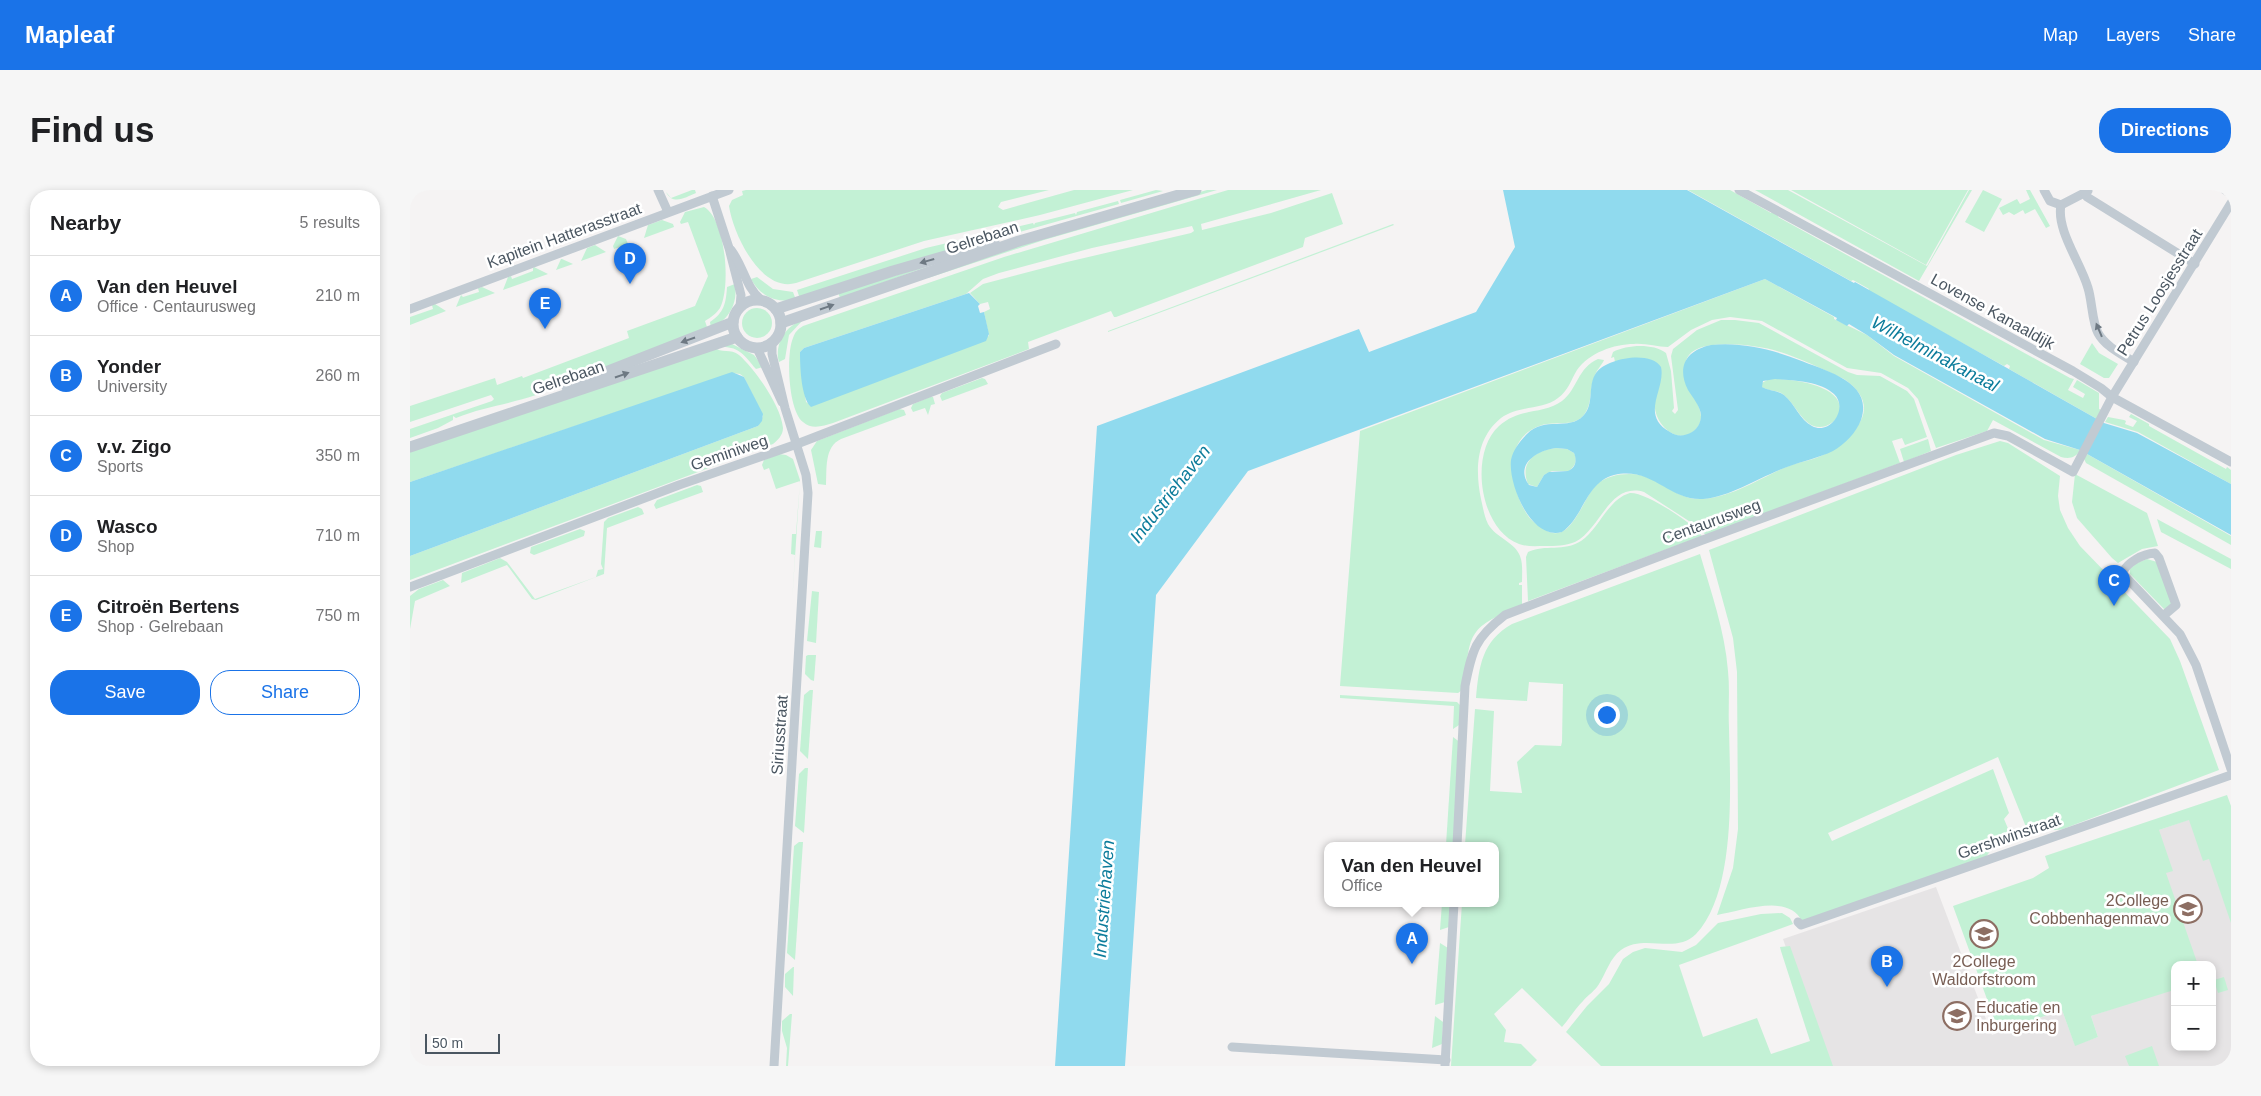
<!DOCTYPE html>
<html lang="en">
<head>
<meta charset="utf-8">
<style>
	body { margin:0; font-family:Arial,sans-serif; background:#f6f6f6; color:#202124 }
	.controls { position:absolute; right:15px; bottom:15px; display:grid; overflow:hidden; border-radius:10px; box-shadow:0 2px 8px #0003 }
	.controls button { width:45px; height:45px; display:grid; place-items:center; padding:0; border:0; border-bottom:1px solid #e0e0e0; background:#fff; color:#202124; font:25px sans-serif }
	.scale { position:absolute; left:15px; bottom:12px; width:75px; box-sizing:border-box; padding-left:5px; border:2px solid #4a5661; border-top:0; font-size:14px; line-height:18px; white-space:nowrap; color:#4a5661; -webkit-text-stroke:4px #fff; paint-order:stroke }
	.you { position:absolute; left:1196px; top:524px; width:18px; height:18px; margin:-12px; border:4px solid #fff; border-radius:50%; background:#1a73e8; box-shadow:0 0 0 8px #1a73e833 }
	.badge { display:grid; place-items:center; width:32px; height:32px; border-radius:50%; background:#1a73e8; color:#fff; font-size:16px; font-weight:700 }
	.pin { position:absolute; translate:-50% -41px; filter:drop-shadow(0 1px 2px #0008) }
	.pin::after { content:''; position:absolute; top:26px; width:18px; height:15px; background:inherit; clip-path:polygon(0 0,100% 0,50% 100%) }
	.popup { position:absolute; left:914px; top:652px; width:175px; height:65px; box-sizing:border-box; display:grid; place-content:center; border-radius:10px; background:#fff; filter:drop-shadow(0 1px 4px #0005); font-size:16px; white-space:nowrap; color:#757577 }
	.popup b { font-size:19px; color:#202124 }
	.popup::after { content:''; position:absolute; left:50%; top:100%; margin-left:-10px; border:10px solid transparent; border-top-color:#fff }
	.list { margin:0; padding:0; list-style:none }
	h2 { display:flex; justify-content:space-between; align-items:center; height:65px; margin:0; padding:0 20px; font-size:21px }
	h2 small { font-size:16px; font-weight:400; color:#757577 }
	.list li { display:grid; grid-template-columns:32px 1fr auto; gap:15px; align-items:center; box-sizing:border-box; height:80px; padding:0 20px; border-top:1px solid #e0e0e0 }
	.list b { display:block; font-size:19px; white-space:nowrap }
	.list p { margin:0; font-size:16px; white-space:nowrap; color:#757577 }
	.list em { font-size:16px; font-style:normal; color:#757577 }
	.actions { display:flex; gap:10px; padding:15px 20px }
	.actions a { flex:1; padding:11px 0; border:1px solid #1a73e8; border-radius:20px; text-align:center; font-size:18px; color:#1a73e8 }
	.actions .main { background:#1a73e8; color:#fff }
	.map { position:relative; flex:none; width:1821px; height:876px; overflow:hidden; border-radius:20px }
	header { display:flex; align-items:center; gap:30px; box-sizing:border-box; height:70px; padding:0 25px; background:#1a73e8; color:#fff }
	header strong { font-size:24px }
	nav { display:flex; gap:28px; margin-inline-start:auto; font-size:18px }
	.intro { display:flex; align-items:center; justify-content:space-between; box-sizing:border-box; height:120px; padding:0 30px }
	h1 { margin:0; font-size:35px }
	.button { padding:12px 22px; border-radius:20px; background:#1a73e8; color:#fff; font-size:18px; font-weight:700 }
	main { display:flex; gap:30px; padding:0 30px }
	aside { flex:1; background:#fff; border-radius:20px; box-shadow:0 2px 8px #0003 }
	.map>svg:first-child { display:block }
	.education { fill:#e6e4e5; fill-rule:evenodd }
	.green { fill:#c3f1d5; fill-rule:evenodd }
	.water { fill:#90daee; fill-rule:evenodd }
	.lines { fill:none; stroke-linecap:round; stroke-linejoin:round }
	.minor { stroke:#c1cad2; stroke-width:9 }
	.tertiary { stroke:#c1cad2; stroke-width:11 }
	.oneway { fill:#6e7983 }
	.labels { text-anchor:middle; stroke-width:5; stroke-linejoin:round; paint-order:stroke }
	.street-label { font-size:16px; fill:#4a5661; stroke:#fff }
	.education-label { font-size:16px; fill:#785e54; stroke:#fff; text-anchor:end }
	.water-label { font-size:18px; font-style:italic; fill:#0c7c9b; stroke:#fff }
</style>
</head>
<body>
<header>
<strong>Mapleaf</strong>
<nav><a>Map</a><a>Layers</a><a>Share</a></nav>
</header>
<div class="intro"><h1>Find us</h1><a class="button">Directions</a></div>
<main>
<aside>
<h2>Nearby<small>5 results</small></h2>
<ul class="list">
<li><span class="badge">A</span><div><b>Van den Heuvel</b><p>Office · Centaurusweg</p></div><em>210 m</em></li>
<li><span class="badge">B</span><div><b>Yonder</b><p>University</p></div><em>260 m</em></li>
<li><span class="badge">C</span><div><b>v.v. Zigo</b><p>Sports</p></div><em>350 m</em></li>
<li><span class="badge">D</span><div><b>Wasco</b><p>Shop</p></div><em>710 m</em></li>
<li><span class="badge">E</span><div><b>Citroën Bertens</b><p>Shop · Gelrebaan</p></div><em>750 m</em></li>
</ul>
<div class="actions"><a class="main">Save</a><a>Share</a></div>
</aside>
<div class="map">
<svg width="1821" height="876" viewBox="0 0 1821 876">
	<rect width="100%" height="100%" fill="#f5f3f3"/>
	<path class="education" d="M1806,620L1821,664V876H1417L1373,749L1526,697L1582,845L1652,820L1665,855L1688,847L1681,826L1723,812L1712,653ZM1765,775H1802V857H1765Z"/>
	<g class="green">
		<path d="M282,0H285L286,3C276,7 263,16 256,2L261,8Z"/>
		<path d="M336,0H639L591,12L588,17L593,20L664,0H723L630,25L514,51L386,93C351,103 323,44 319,16L322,10L333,5L332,1Z"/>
		<path d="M746,0L753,1L711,13L710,10Z"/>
		<path d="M797,0H807L634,50L518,88L517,85L612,54Z"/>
		<path d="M818,0H911L791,34L792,40L861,23L922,3L933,34L895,48L893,57L706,127H704L701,121L618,152L619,159L423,233C413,236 402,240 393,232C378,220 376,164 383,148C385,142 388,139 393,136L594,67ZM782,36L784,41L781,43L657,72L573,94L560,103L570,114L578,112L580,119L574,122L579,146L402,216L396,212L390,162L394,158L556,104L573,89L589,83L682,58Z"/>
		<path d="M1278,0H1320L1361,23L1362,21L1369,25L1368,27L1660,188L1664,189L1658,200L1673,208L1675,204L1663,197L1667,190L1689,203V219L1692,220L1687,229L1599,179L1600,176L1597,174L1594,176L1458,101L1459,99L1443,90L1441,91Z"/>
		<path d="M1345,0H1378L1517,76L1559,0H1562L1509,91Z"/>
		<path d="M1381,0H1558L1516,75Z"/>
		<path d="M1573,0L1592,9L1574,42L1555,32Z"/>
		<path d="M1616,0H1620L1640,36L1636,38L1625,19L1615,24L1613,20L1604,25L1599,22L1593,25L1589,18L1607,9L1610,14L1620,9Z"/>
		<path d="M708,11L709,14L503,72L390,109L387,100L516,58L588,41L589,43L590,41L623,33L624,35L625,33L665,23L666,25L667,22Z"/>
		<path d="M294,17C316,29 321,97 310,118C306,124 301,127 295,131L298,140C240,160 184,185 126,205C100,214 72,217 46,228L43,226V230L28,238L0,248V239L82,211L84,209L81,205L0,232V216L85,188L87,195L112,186L113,188L219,148L217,141L285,116L298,86L278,32L271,34L270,32L275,22Z"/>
		<path d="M252,30L263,34L264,37L234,48L238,35Z"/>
		<path d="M983,34L984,35L698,142V141Z"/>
		<path d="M208,46L216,49L218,54L204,59L203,56Z"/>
		<path d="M185,55L196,62L171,71L177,58Z"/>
		<path d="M151,69H152L163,74L146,80Z"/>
		<path d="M522,75L430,108L428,102Z"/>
		<path d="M124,77L138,84L93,100L98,87L101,86L102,89L123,81V78Z"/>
		<path d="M347,87L363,99L383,102L386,110C366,113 351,107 341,89Z"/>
		<path d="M1355,89L1424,127V129L1457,145L1484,166L1634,250L1670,260C1666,268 1659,269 1651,267L1583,230L1577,241L1526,258L1508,209L1498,198L1471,183L1437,178L1352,131L1320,127L1302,130L1281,140L1258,157C1247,157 1235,153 1224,154C1204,154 1179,163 1167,180C1161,190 1158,201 1148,208C1133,220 1109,215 1091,228C1066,248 1065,280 1071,309C1073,317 1074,326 1078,334C1086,348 1105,352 1110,366C1113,373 1112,384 1112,392L1109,393V395H1112V415C1059,438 1059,440 1055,498L1048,503L930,496L950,241Z"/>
		<path d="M325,94C328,114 319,129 301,139L300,132C314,123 316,113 317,97Z"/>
		<path d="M72,97L85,103L46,117L51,105L53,107L69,102L68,98Z"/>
		<path d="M25,114L36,121L0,135V127L23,119L22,115Z"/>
		<circle cx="347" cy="133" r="15"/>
		<path d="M393,130L379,145L375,169L369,172C364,154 376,135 393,130Z"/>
		<path d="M1311,130H1325L1349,133L1438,182L1447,185L1470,186L1497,201L1504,209L1517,247L1495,255L1492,248L1482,251L1490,273L1296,345L1282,333L1234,302C1199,292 1191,339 1165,352C1155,356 1146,356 1135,356C1127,356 1117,357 1109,354C1069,339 1059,263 1089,236C1110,217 1133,225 1152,211C1167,200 1168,177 1188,169L1194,170C1192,175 1186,180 1184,188C1179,200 1183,216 1172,227C1161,237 1145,231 1132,235C1093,247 1099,293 1115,321C1119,329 1126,334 1134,339C1161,358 1172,308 1187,294C1196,287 1207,284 1219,284C1245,283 1264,309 1289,309C1319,309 1347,290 1374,278C1387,272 1401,271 1413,265C1419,263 1424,258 1429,254C1456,234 1466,211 1434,189C1412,179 1390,168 1367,161C1348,155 1292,148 1279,165C1275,170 1275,177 1275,183C1275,201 1302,222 1286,239C1270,256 1248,238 1245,219C1243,208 1248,196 1251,186L1237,169L1223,168L1205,172L1204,167L1201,168L1203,162C1217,155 1242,153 1256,163L1261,181L1264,218L1262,221L1265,224L1268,220L1261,166L1263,159L1287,140Z"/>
		<path d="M1682,153L1689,163L1708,174L1699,188H1694L1670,174Z"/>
		<path d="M322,154L344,165L353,177L346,179C334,165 329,156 310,157Z"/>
		<path d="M304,157C311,164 321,158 329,165C345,179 371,216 373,238C373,245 368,250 363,254L0,390V366L348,236L353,226L334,187L330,184L322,183L0,292V261Z"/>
		<path d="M572,188L575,189L578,194L532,211L530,206L532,203Z"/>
		<path d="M1359,189C1377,188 1431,194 1430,219C1429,228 1423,233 1416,236C1394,243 1387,213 1371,203C1365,200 1358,201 1352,197V193Z"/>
		<path d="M520,207H523L525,214L521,215L518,225L515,218L503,222L501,218L503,214Z"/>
		<path d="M489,219L494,220L496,225L431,249C414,257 417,279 416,295L408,294L401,260L407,251Z"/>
		<path d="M1721,224L1739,234V236L1816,279L1817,277L1821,280V294L1728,242L1695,232L1698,227L1714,230L1716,231L1715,234L1723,237L1727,231L1719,227Z"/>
		<path d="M1518,249L1521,261L1494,272L1490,259Z"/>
		<path d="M1590,251L1598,253L1650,286L1648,306L1650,320L1658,338L1670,356L1760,449L1770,471L1809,580L1653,639C1640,642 1633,636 1618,642L1588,567L1418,643L1422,651L1583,579L1599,623L1594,629L1602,648L1585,654L1576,667L1392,731C1378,703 1332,721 1307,725L1323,678L1328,639L1327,482L1323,448L1299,360L1546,265Z"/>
		<path d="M1146,258L1157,259L1164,263C1168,270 1165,276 1159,281H1142L1134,285L1127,297L1118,294C1109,272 1126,260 1146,258Z"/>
		<path d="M369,264L376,265L383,269L390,290L382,414L385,365L381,364L382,344H386L390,291L366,299L359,278L354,280L352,275L354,270Z"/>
		<path d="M1677,264L1821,346V355L1676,273L1674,269Z"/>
		<path d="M1665,284L1737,323L1748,356L1732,359L1708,373L1702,368L1667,328L1662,312Z"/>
		<path d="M287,295L291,296L293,302L246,319L244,315L247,310Z"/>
		<path d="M1220,303C1236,302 1283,333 1292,346L1118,411L1116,367L1118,362C1135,354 1154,362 1171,351C1189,339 1198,309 1220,303Z"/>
		<path d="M228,317L232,319L234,324L197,338L194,384L126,410L122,409L97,375L51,393L52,383L90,368L97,372L125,409L186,387L188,380L193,379L191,374L194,332L198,328Z"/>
		<path d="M1747,329L1821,369V379L1751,342Z"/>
		<path d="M170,339L175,341L174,346L124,365L120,363L121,357Z"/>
		<path d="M406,341H412L411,358L404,357Z"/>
		<path d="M1290,364C1301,402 1315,441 1318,481C1320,500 1318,519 1319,538C1320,594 1327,700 1286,744C1265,765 1235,743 1211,760C1200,768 1196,783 1189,794C1185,801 1178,805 1173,811C1165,819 1159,829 1152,837L1112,798L1084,824L1096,840L1094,852L1111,854L1127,870L1121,876H1041L1052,713H1086V655H1055L1065,519L1084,521L1080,601L1112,603L1107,572L1125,555L1151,556L1152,552L1153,494L1119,492L1117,511L1066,508C1069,476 1072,451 1102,434Z"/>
		<path d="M1737,369L1747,372L1762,413L1759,418L1754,419L1720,384V379L1727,373Z"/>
		<path d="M33,390L40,396L5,411L0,439V406L9,399Z"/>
		<path d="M402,401L409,402L406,453L397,451Z"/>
		<path d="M398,465H406L404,491L401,490L395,484L396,466Z"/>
		<path d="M400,500H403L398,569L390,561L394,505Z"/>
		<path d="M930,505L1047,512L1053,518L1052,533L1043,539L1044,516L930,508Z"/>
		<path d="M1043,547L1051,553L1044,653L1036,655Z"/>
		<path d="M395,578H398L394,643L385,636L389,584Z"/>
		<path d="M1817,605L1821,616V733L1799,669L1793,671L1779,630L1749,640L1763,681L1756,683L1788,775H1765L1764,800L1681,826L1688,847L1665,856L1652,820L1589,842L1543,716L1623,688L1639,678L1635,666Z"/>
		<path d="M389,652H393L385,770L377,763L384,656Z"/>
		<path d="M1032,713H1041L1039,737L1030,740Z"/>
		<path d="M1372,723L1380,728L1383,734L1269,775L1293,847L1347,828L1361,864L1400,851L1371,761L1370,757L1380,756L1423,876H1191L1156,842L1177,816L1199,794L1213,769L1223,762L1235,758L1272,762L1286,755L1308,733L1351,724Z"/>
		<path d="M1030,753L1038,758L1035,812L1025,815Z"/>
		<path d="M383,777H384L383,806L375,797V784Z"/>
		<path d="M1814,787L1818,800L1808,803L1804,790Z"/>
		<path d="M380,824H382L378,876H376L377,858L372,841V831Z"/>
		<path d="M1025,826L1033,832L1032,854L1022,858Z"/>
		<path d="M1742,856L1749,876H1719L1715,866Z"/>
	</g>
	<g class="water">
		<path d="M1093,0H1277L1444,93L1445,92L1694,233L1727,243L1821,294V345L1670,260L1635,249L1626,244L1484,165L1457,145L1439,134L1437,136L1426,130L1427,128L1355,89L838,281L746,405L715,876H645L687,236L949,139L959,162L1066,122L1105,57Z"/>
		<path d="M559,103L570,114L568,116L570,123L574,122L579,144L576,151L401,217C391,208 390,176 390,162L394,158Z"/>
		<path d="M1301,155C1331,152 1361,159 1389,170C1416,181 1464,192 1451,230C1446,243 1435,254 1423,261C1409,268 1392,271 1377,277C1349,287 1323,306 1293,309C1259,311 1242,276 1204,285C1175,293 1174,327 1152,342C1121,351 1098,294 1101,270C1103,260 1110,251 1117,244C1134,226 1159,241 1173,226C1185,214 1177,196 1186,183C1196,168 1241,160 1251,177C1256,199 1229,225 1260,242C1267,247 1275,246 1282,242C1288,238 1291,232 1291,225C1290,216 1283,208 1278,200C1266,176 1277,160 1301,155ZM1365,189C1382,190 1411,191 1424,204C1439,218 1420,246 1402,236C1390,230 1385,214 1374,205C1367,200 1359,201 1352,197L1353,191ZM1146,258L1157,259L1164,263C1167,270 1166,278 1158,281L1139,282L1134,285L1127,297L1119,295C1104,274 1128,260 1146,258Z"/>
		<path d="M322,182L334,187L353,224L352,231L348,236L0,366V292Z"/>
	</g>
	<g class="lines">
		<g class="minor">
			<path d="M248,0L258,22"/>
			<path d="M1329,0L1663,181L1691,198L1702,207L1821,272"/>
			<path d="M1634,0L1640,11L1651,15L1678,1"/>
			<path d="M1815,0L1821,4"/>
			<path d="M1675,3L1677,7L1785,74"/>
			<path d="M302,6L319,58L331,105L330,117"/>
			<path d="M1651,15C1646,40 1671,73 1678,98C1682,110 1682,132 1688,143C1695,156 1711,164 1724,172"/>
			<path d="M321,60C334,77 335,96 351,110"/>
			<path d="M0,119L319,0"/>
			<path d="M362,153V164L375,218L396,285L398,303L364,876"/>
			<path d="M347,158L372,212"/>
			<path d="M0,397L269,295L387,254L646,154"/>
			<path d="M1753,426L1766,415L1749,368L1745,363C1732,364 1718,372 1712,383L1713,384L1770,444L1786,475L1821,579"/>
			<path d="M1047,655L1055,496C1062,460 1065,448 1095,425L1290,351L1584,243L1598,246L1663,282L1702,207L1821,13"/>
			<path d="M1388,732L1391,735L1821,585"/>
			<path d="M822,857L1036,870"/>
			<path d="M1035,875L1044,713"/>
		</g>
		<g class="tertiary">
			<circle cx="347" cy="134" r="24"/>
			<path d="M366,119L483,81L584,52"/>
			<path d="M371,133L609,51L786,0"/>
			<path d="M157,197L323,132"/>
			<path d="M0,257L327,147"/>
		</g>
	</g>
	<defs><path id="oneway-solid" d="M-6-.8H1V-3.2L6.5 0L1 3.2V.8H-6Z" transform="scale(1.25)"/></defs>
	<g class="oneway">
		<use href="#oneway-solid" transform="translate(517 71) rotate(164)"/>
		<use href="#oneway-solid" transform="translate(417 117) rotate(-19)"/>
		<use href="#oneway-solid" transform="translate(1689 140) rotate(-113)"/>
		<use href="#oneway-solid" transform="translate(278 150) rotate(161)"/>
		<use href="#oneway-solid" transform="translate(212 185) rotate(-19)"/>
	</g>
	<defs>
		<symbol id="school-ring" viewBox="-11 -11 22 22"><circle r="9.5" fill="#fff" stroke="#8d6e63" stroke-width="1.5"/><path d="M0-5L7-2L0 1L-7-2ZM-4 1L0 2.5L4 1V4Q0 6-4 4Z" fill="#8d6e63"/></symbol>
		<symbol id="university-ring" viewBox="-11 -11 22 22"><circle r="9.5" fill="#fff" stroke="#8d6e63" stroke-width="1.5"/><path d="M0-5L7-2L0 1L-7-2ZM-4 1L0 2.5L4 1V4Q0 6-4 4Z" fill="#8d6e63"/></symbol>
	</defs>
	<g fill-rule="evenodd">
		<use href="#school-ring" x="1762" y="703" width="32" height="32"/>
		<use href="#school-ring" x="1558" y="728" width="32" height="32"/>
		<use href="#university-ring" x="1531" y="810" width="32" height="32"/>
	</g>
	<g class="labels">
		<g class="street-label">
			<text transform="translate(154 45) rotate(-20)" y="6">Kapitein Hatterasstraat</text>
			<text transform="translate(572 47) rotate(-18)" y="6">Gelrebaan</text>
			<text transform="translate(1749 102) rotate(-58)" y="6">Petrus Loosjesstraat</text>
			<text transform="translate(1583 121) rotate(29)" y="6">Lovense Kanaaldijk</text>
			<text transform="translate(158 187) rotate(-19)" y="6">Gelrebaan</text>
			<text transform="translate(319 262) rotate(-19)" y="6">Geminiweg</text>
			<text transform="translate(1301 331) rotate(-20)" y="6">Centaurusweg</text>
			<text transform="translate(369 545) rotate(-86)" y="6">Siriusstraat</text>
			<text transform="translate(1599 646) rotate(-19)" y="6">Gershwinstraat</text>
		</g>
		<g class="education-label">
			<text x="1759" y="716">2College<tspan x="1759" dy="18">Cobbenhagenmavo</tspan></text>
			<text x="1574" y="777" text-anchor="middle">2College<tspan x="1574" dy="18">Waldorfstroom</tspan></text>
			<text x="1566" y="823" text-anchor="start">Educatie en<tspan x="1566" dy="18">Inburgering</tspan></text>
		</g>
		<g class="water-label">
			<text transform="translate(1525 164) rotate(28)" y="6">Wilhelminakanaal</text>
			<text transform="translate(760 304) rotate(-52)" y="6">Industriehaven</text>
			<text transform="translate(694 709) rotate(-86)" y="6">Industriehaven</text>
		</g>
	</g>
</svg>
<div class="controls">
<button>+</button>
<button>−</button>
</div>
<div class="scale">50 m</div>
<div class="you"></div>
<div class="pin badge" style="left:1002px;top:774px">A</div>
<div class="popup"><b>Van den Heuvel</b>Office</div>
<div class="pin badge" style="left:1477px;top:797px">B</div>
<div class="pin badge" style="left:1704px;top:416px">C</div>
<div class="pin badge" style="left:220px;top:94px">D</div>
<div class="pin badge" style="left:135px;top:139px">E</div>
</div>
</main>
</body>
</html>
